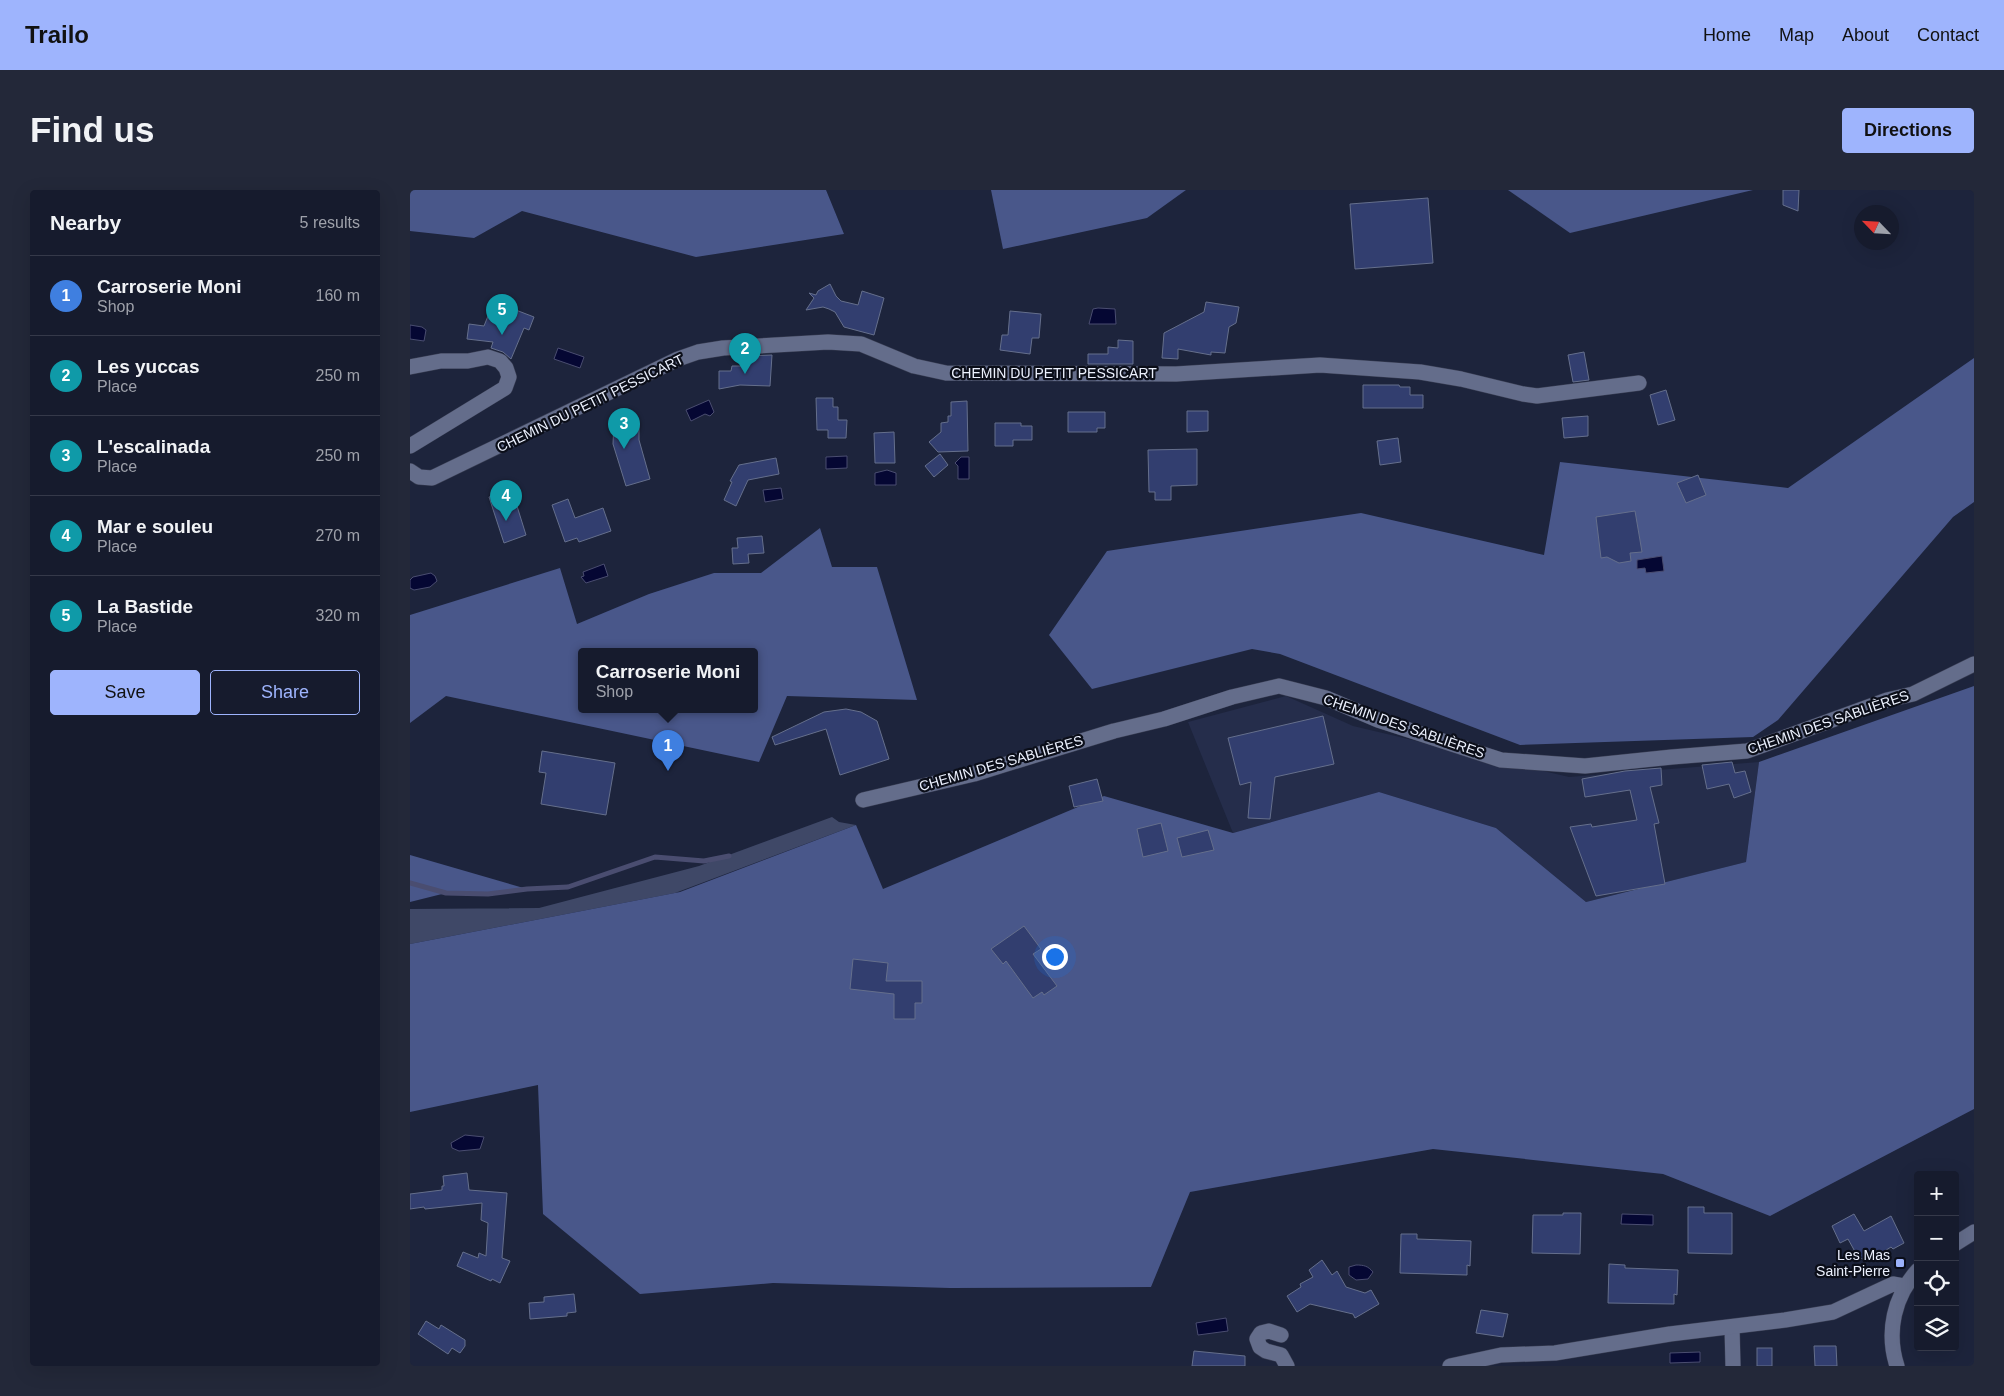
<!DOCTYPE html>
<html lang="en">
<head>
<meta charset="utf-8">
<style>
	body { margin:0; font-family:Helvetica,sans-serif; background:#232839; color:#f1f3f6 }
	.controls { position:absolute; right:15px; bottom:15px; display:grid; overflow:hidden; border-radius:5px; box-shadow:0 5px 20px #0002 }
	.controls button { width:45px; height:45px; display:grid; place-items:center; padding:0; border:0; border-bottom:1px solid #353949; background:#161b2d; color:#f1f3f6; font:25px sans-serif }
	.compass { position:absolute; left:1444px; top:15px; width:45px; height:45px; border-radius:50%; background:#161b2d; box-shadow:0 5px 20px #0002; rotate:295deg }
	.you { position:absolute; left:644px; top:766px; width:18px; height:18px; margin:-12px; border:4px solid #fff; border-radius:50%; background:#1a73e8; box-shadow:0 0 0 8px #1a73e833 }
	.badge { display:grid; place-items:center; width:32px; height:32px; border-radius:50%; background:#9eb4fd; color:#fff; font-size:16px; font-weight:700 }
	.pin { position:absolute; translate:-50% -41px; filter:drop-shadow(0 1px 2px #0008) }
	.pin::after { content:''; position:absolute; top:26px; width:18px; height:15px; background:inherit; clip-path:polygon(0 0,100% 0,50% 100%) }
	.popup { position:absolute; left:168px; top:458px; width:180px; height:65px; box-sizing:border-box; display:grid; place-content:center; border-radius:5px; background:#161b2d; filter:drop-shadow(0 1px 4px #0005); font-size:16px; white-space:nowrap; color:#9ea1aa }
	.popup b { font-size:19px; color:#f1f3f6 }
	.popup::after { content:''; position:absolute; left:50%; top:100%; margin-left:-10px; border:10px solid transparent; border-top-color:#161b2d }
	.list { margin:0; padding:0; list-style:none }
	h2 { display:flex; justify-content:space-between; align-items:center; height:65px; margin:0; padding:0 20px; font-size:21px }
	h2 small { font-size:16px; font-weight:400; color:#9ea1aa }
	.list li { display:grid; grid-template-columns:32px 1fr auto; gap:15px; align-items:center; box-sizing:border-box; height:80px; padding:0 20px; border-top:1px solid #353949 }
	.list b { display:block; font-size:19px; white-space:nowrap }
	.list p { margin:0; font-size:16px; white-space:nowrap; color:#9ea1aa }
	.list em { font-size:16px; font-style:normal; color:#9ea1aa }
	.actions { display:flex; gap:10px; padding:15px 20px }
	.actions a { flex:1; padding:11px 0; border:1px solid #9eb4fd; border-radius:5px; text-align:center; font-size:18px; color:#9eb4fd }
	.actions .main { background:#9eb4fd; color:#111 }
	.icon { flex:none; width:28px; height:28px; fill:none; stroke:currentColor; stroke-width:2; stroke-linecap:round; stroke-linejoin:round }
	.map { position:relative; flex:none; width:1564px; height:1176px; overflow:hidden; border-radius:5px }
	header { display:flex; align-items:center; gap:30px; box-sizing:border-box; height:70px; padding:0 25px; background:#9eb4fd; color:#111 }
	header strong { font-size:24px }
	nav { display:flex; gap:28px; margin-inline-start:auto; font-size:18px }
	.intro { display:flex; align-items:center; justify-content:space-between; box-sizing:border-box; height:120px; padding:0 30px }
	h1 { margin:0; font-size:35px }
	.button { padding:12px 22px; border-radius:5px; background:#9eb4fd; color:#111; font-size:18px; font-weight:700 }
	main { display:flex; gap:30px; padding:0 30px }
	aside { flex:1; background:#161b2d; border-radius:5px; box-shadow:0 5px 20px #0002 }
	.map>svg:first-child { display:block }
	.built { fill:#252d4b }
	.green { fill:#3f4867 }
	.forest { fill:#49578a; fill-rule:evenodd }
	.water { fill:#050733; stroke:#4a4d70 }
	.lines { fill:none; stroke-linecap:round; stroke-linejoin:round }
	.stream { stroke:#4a4d70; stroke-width:5 }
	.building { fill:#323e6f; stroke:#656f8c }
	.minor-casing { stroke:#393e53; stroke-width:16 }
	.tertiary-casing { stroke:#393e53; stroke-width:16 }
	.minor { stroke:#646d8b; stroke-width:15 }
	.tertiary { stroke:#646d8b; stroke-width:15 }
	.poi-dot { fill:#9eb4fd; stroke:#0b0e19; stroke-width:2 }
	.labels { text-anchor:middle; stroke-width:4.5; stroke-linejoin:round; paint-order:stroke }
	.street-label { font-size:14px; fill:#ecf1fe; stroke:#0b0e19 }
	.poi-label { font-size:14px; fill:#ecf1fe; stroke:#0b0e19; text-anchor:end }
</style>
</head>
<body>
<header>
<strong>Trailo</strong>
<nav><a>Home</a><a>Map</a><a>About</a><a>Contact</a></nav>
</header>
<div class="intro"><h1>Find us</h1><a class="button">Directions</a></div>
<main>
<aside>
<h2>Nearby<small>5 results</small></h2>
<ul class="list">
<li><span class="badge" style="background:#3f7fe0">1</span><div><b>Carroserie Moni</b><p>Shop</p></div><em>160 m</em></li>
<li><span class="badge" style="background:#0f9aa8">2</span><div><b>Les yuccas</b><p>Place</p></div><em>250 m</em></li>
<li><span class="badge" style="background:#0f9aa8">3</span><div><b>L'escalinada</b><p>Place</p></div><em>250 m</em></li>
<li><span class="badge" style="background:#0f9aa8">4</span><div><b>Mar e souleu</b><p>Place</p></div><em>270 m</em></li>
<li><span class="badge" style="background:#0f9aa8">5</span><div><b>La Bastide</b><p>Place</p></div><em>320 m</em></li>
</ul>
<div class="actions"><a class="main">Save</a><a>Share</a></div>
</aside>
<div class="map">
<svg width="1564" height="1176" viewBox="0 0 1564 1176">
	<rect width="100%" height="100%" fill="#1d243c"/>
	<path class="built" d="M876,506L943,536L1159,587L1349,572L1336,672L1176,712L1086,638L969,602L823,643L778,532Z"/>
	<path class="green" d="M422,627L429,632L446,635L265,703L0,754V719L129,718L289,676Z"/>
	<g class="forest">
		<path d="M0,0H416L434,44L286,67L112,21L64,48L0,41Z"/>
		<path d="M581,0H776L737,28L593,59Z"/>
		<path d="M1098,0H1343L1160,43Z"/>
		<path d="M1564,168V312L1543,327L1368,530L1343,547L1110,555L870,464L842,459L682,499L639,445L697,361L951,323L1134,365L1150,272L1378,298Z"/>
		<path d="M410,338L422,377H467L507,510L377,506L349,572L36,506L0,533V425L150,378L167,434L239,404L304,383H351ZM172,462H344V520H172Z"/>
		<path d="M1564,496V919L1360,1026L1253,984L1023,959L780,1002L741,1097L540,1098L363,1093L230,1104L133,1024L128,895L0,922V754L270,702L446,635L473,699L694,606L823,643L969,602L1086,638L1176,712L1336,672L1349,572Z"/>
		<path d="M0,665L117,699L78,704L36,703L0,712Z"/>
	</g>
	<g class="water">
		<path d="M688,118L705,119L706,134H679L683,119Z"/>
		<path d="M0,135L12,137L16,140L14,151L0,149Z"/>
		<path d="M148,158L174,167L170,178L144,169Z"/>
		<path d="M299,210L304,222L300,226L295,224L281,231L276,220Z"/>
		<path d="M437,266V278L416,279V267Z"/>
		<path d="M551,267H559V289H548V276L545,273Z"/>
		<path d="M477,280L486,283V295H465V283Z"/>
		<path d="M371,298L373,309L355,312L353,300Z"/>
		<path d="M1252,366L1254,381L1236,383L1235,378L1227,379V370Z"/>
		<path d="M194,374L198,386L176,393L171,387L174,386L173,382Z"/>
		<path d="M21,383L25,386L27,391L20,397L4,400L0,398V390L3,387Z"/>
		<path d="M55,945L74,947L70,959L49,961L42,958L41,953Z"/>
		<path d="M1212,1024L1243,1025V1035L1211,1034Z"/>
		<path d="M946,1075C954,1075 958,1076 963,1082L958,1089L946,1090L939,1085V1077Z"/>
		<path d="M816,1128L818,1141L788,1145L786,1133Z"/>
		<path d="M1290,1162V1172L1260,1173V1163Z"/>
	</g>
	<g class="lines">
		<path class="stream" d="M0,693L36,703L78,704L117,699L158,697L245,667L294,671L319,666"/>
	</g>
	<g class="building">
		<path d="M1373,0H1389L1388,21L1373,15Z"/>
		<path d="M1018,8L1023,73L945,79L940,14Z"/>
		<path d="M420,94L426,106L431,111L448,115L452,101L474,108L464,145L434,137L425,122L419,119L413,117L396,120L404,108L399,103L406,105L408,101Z"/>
		<path d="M796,112L829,117L826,133L819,137L815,163L801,162V165L768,159V169L752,168L754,143L794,122Z"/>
		<path d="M98,117L124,127L119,140L114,138L101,169L93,162L81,158L83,152L57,149L59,134L74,136L78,126L86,128L88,123L96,124Z"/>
		<path d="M600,121L631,124L629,148H622L620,164L590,160L592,145H598Z"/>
		<path d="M708,150L723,151V174H678V164H698V157L708,158Z"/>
		<path d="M1174,162L1179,190L1163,192L1158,165Z"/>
		<path d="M362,165L360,196L330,195L309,199V181H321L322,176H331V169L336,170V166Z"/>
		<path d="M953,195H989L990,197H1000V205H1013V218H953Z"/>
		<path d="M1256,200L1265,230L1248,235L1240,205Z"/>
		<path d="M406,208H423V217H428V230H437L436,248H418V240H407Z"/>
		<path d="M557,211L558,261L528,262L519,252L531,242V233L538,232V226H541V212Z"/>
		<path d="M777,221H798V241L777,242Z"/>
		<path d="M658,222H695V238H687V242H658Z"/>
		<path d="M1178,226V246L1154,248L1152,228Z"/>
		<path d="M204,233L229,234V250L240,289L216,296L203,254Z"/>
		<path d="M585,233H611V236H622V250H603V256H585Z"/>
		<path d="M484,242L485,273H465L464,243Z"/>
		<path d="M988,248L991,272L970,275L967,251Z"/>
		<path d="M787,259V295L761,296V310H745V302H739L738,260Z"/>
		<path d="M530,264L538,275L524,287L515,276Z"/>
		<path d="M366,268L369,284L338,290L326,316L314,310L322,292L320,291L329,275Z"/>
		<path d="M1288,285L1296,305L1276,313L1267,293Z"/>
		<path d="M102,300L116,345L94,353L79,307Z"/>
		<path d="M158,309L165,328L193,318L201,341L169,352L167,348L155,352L142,315Z"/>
		<path d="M1225,321L1232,362L1220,363L1221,371L1209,373L1197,367L1191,368L1186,327Z"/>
		<path d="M352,346L354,363L338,364L339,373L323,374L322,358H328L327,348Z"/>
		<path d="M436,519L451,522L467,531L479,569L430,585L416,539L365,555L362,547L414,522Z"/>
		<path d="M913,526L924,574L865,587L860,629L838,628L841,592L830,595L818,548Z"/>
		<path d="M132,561L205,573L196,625L131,614L136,583L129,582Z"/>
		<path d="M1322,572L1325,583L1335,581L1341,602L1324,608L1319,594L1297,599L1292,575Z"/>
		<path d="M1251,578L1252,595L1240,597L1249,633L1244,634L1255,694L1186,706L1160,637L1181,634L1182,637L1227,630L1220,600L1175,607L1172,589L1215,581Z"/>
		<path d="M687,589L693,611L664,617L659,596Z"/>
		<path d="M751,633L758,661L733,667L727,639Z"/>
		<path d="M798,640L804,660L772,667L767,648Z"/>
		<path d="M614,736L631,759L623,764L647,796L634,805L632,802L623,808L596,771L593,774L581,759Z"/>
		<path d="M443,769L478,773L476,791H512V813H505V829H484V804L440,799Z"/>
		<path d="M57,983L59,1000L97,1003L92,1068L100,1071L90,1093L82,1089L81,1091L47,1076L53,1062L68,1068L69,1063L76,1066L78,1033L71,1030L72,1013L15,1019L14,1017L0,1019V1004L32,1000V996H34L33,986Z"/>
		<path d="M1278,1017H1294V1023H1322V1064L1278,1063Z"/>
		<path d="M1153,1023H1171L1170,1064L1122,1063L1123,1025H1153Z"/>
		<path d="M1444,1024L1454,1041L1481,1026L1494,1053L1483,1059L1481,1057L1462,1069L1455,1070L1448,1067L1438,1049L1430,1053L1422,1036Z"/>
		<path d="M991,1044H1007V1049L1061,1051L1060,1076L1057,1075V1085L990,1083Z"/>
		<path d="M912,1070L922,1085L927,1081L936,1097L955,1103L961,1100L969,1114L945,1128L943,1124L900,1114L887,1122L877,1106L891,1097L890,1094L903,1087L899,1080Z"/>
		<path d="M1199,1074L1215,1075V1078L1268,1080L1267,1105L1264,1104V1114L1198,1113Z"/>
		<path d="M164,1104L166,1122L157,1123V1126L120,1129L119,1113L134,1112V1107Z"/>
		<path d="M1071,1120L1098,1124L1093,1147L1066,1143Z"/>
		<path d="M16,1131L29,1139L31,1135L55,1150V1156L50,1163L42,1158L38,1164L8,1144Z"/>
		<path d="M1404,1156H1426L1427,1176H1405Z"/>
		<rect x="1347" y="1158" width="15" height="18"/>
		<path d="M784,1161L835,1166V1176H782Z"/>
	</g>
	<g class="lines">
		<defs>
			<g id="minor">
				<path d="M0,177L31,171H58L78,167L90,171L96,178L99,187L95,198L0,256"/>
				<path d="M0,281L9,287L22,288L268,169L288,162L313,158L418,152L451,154L504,176L536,183L766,184L910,175L1010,182L1051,189L1113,204L1127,206L1229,193"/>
				<path d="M453,610L564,584L704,541L754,529L822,507L869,496L916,508L968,530L1091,570L1175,576L1262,567L1337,561L1477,510L1503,504L1564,474"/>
				<path d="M1322,1137L1323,1176"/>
				<path d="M871,1145L859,1141L851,1143L847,1149L850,1157L856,1161L871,1165L877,1176"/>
				<path d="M1040,1176L1091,1165L1145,1163L1260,1144L1375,1130L1423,1122L1483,1094L1494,1096"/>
			</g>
			<g id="tertiary">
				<path d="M1545,1054L1564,1042"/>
				<path d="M1487,1176C1476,1142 1484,1106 1508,1080"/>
			</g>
		</defs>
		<use href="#minor" class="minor-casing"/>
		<use href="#tertiary" class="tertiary-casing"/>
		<use href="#minor" class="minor"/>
		<use href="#tertiary" class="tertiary"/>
	</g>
	<rect class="poi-dot" x="1485" y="1068" width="10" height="10" rx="2.5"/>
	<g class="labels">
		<g class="street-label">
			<text x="644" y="188">CHEMIN DU PETIT PESSICART</text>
			<text transform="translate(180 213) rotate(-26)" y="5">CHEMIN DU PETIT PESSICART</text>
			<text transform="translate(1418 532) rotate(-19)" y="5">CHEMIN DES SABLIÈRES</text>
			<text transform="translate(994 536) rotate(19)" y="5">CHEMIN DES SABLIÈRES</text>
			<text transform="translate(591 573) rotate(-16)" y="5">CHEMIN DES SABLIÈRES</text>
		</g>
		<g class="poi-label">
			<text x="1480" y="1070">Les Mas<tspan x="1480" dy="16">Saint-Pierre</tspan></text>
		</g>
	</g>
</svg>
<div class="controls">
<button>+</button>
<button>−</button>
<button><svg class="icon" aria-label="locate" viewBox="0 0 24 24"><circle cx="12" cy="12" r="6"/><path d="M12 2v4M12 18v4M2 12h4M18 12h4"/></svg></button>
<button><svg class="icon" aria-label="layers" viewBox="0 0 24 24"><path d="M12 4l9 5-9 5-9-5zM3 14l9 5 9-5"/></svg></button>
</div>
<svg class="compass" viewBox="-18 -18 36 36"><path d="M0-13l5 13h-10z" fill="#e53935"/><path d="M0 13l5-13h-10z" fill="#9ea1aa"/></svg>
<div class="you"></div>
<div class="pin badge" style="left:258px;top:581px;background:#3f7fe0">1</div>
<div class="popup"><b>Carroserie Moni</b>Shop</div>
<div class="pin badge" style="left:335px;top:184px;background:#0f9aa8">2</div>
<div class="pin badge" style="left:214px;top:259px;background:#0f9aa8">3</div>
<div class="pin badge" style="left:96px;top:331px;background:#0f9aa8">4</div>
<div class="pin badge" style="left:92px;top:145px;background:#0f9aa8">5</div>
</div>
</main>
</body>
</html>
